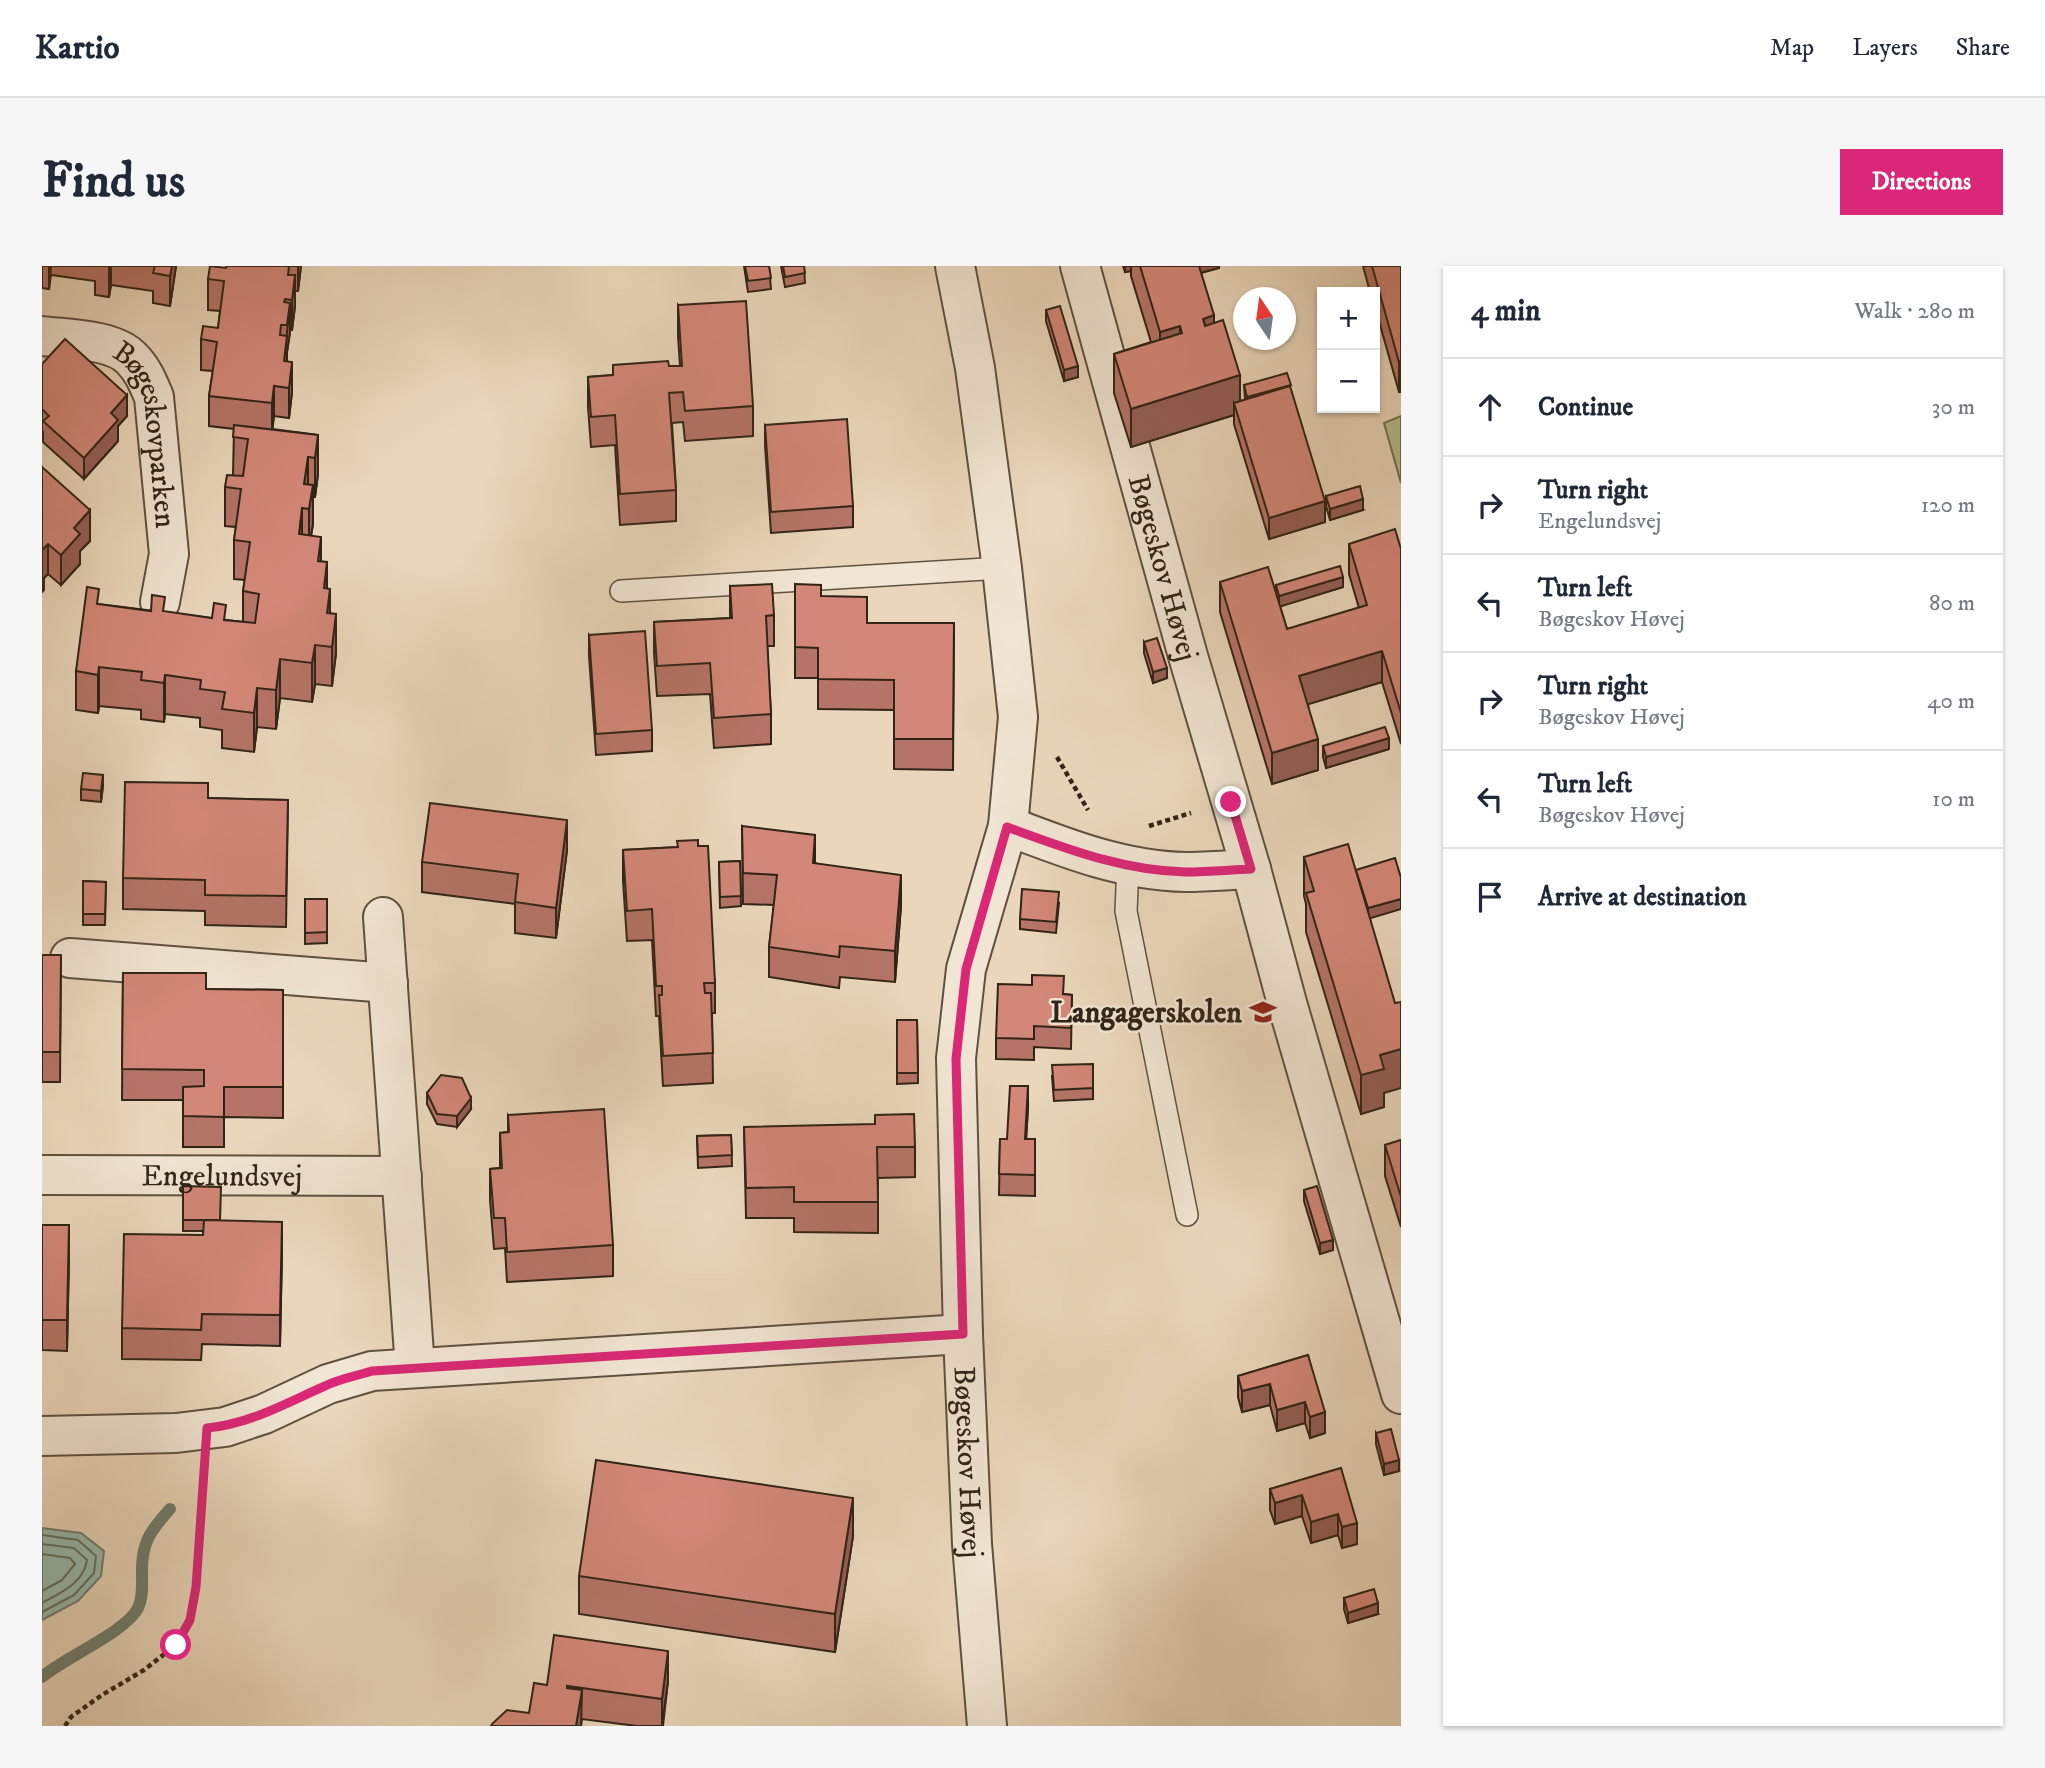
<!DOCTYPE html>
<html lang="en">
<head>
<meta charset="utf-8">
<style>
	body { margin:0; font-family:"IM FELL DW Pica",serif; background:#f6f6f7; color:#1f2937 }
	.controls { position:absolute; right:21px; top:21px; display:grid; overflow:hidden; border-radius:0px; box-shadow:0 2px 5px #0004 }
	.controls button { width:63px; height:63px; display:grid; place-items:center; padding:0; border:0; border-bottom:2px solid #e0e1e3; background:#fff; color:#1f2937; font:35px sans-serif }
	.compass { position:absolute; left:1191px; top:21px; width:63px; height:63px; border-radius:50%; background:#fff; box-shadow:0 2px 5px #0004; rotate:347deg }
	.stop { position:absolute; width:21px; height:21px; margin:-16px; border:5px solid #db2777; border-radius:50%; background:#fff }
	.stop.end { background:#db2777; border-color:#fff; box-shadow:0 2px 7px #0008 }
	.list { margin:0; padding:0; list-style:none }
	h2 { display:flex; justify-content:space-between; align-items:center; height:91px; margin:0; padding:0 28px; font-size:30px }
	h2 small { font-size:23px; font-weight:400; color:#747a83 }
	.list li { display:grid; grid-template-columns:46px 1fr auto; gap:21px; align-items:center; box-sizing:border-box; height:98px; padding:0 28px; border-top:2px solid #e0e1e3 }
	.list b { display:block; font-size:26px; white-space:nowrap }
	.list p { margin:0; font-size:23px; white-space:nowrap; color:#747a83 }
	.list em { font-size:23px; font-style:normal; color:#747a83 }
	.icon { flex:none; width:38px; height:38px; fill:none; stroke:currentColor; stroke-width:2; stroke-linecap:round; stroke-linejoin:round }
	.map { position:relative; flex:none; width:1359px; height:1460px; overflow:hidden; border-radius:0px }
	header { display:flex; align-items:center; gap:42px; box-sizing:border-box; height:98px; padding:0 35px; background:#fff; border-bottom:2px solid #e0e1e3 }
	header strong { font-size:33px }
	nav { display:flex; gap:38px; margin-inline-start:auto; font-size:24px }
	.intro { display:flex; align-items:center; justify-content:space-between; box-sizing:border-box; height:168px; padding:0 42px }
	h1 { margin:0; font-size:49px }
	.button { padding:18px 32px; border-radius:0px; background:#db2777; color:#fff; font-size:24px; font-weight:700 }
	main { display:flex; gap:42px; padding:0 42px }
	aside { flex:1; background:#fff; border-radius:0px; box-shadow:0 2px 5px #0004 }
	.map>svg:first-child { display:block }
	.green { fill:#b8be8f; stroke:#747153; stroke-width:2 }
	.water { fill:#98baad; stroke:#6f7e71; stroke-width:2 }
	.lines { fill:none; stroke-linecap:round; stroke-linejoin:round }
	.shore { stroke:#646f62; stroke-width:2 }
	.stream { stroke:#6f7e71; stroke-width:12 }
	.service-casing { stroke:#5f5140; stroke-width:24 }
	.minor-casing { stroke:#5f5140; stroke-width:42 }
	.path { stroke:#312417; stroke-width:4.5; stroke-dasharray:5 3.5; stroke-linecap:butt }
	.service { stroke:#f1e5d3; stroke-width:21 }
	.minor { stroke:#f1e5d3; stroke-width:38 }
	.wall { fill:#b57467; stroke:#312417; stroke-width:2 }
	.shaded-wall { fill:#945e54; stroke:#312417; stroke-width:2 }
	.building { fill:#d38778; stroke:#312417; stroke-width:2 }
	.route { stroke:#db2777; stroke-width:9 }
	.labels { text-anchor:middle; stroke-width:5; stroke-linejoin:round; paint-order:stroke }
	.street-label { font-size:30px; fill:#312417; stroke:#f1e5d3 }
	.poi-label { font-size:30px; font-weight:bold; fill:#312417; stroke:#f1e5d3; text-anchor:end }
</style>
</head>
<body>
<header>
<strong>Kartio</strong>
<nav><a>Map</a><a>Layers</a><a>Share</a></nav>
</header>
<div class="intro"><h1>Find us</h1><a class="button">Directions</a></div>
<main>
<div class="map">
<svg width="1359" height="1460" viewBox="0 0 1359 1460">
	<rect width="100%" height="100%" fill="#ead7bb"/>
	<filter id="stains"><feTurbulence type="fractalNoise" baseFrequency=".00286" numOctaves="4"/><feColorMatrix values="0 0 0 0 .2 0 0 0 0 .09 0 0 0 0 .02 0 0 0 .5 -.17"/></filter>
	<radialGradient id="worn" r=".72"><stop offset=".6" stop-color="#630" stop-opacity="0"/><stop offset="1" stop-color="#630" stop-opacity=".3"/></radialGradient>
	<path class="green" d="M1359,150V217L1342,157Z"/>
	<path class="water" d="M0,1262L39,1267L62,1285L59,1310L36,1335L0,1354Z"/>
	<g class="lines">
		<g class="shore">
			<path d="M0,1269L36,1274L54,1290L52,1307L32,1329L0,1346"/>
			<path d="M0,1278L32,1282L45,1294C42,1317 18,1327 0,1337"/>
			<path d="M0,1288L28,1292L33,1298L20,1314L0,1325"/>
		</g>
		<path class="stream" d="M0,1411C22,1392 85,1365 96,1342C101,1332 100,1320 100,1310C99,1278 107,1266 128,1243"/>
		<defs>
			<g id="service">
				<path d="M579,325L960,302"/>
				<path d="M1086,599L1084,645L1145,949"/>
			</g>
			<g id="minor">
				<path id="s1" d="M913,0L933,102L960,302L976,451L966,560L924,703L914,792L921,1068L930,1278L945,1460"/>
				<path id="s2" d="M1038,0L1146,390L1209,603L1245,737L1359,1128"/>
				<path id="s3" d="M0,70C25,73 72,73 90,93C101,104 106,117 112,131L127,288L118,336"/>
				<path d="M966,560C1023,582 1081,605 1144,606C1165,606 1187,604 1209,603"/>
				<path d="M341,651L373,1102"/>
				<path d="M28,692L346,717"/>
				<path id="s4" d="M0,909L360,910"/>
				<path d="M0,1170L134,1167L183,1161L222,1148L286,1118L330,1105L921,1068"/>
			</g>
		</defs>
		<use href="#service" class="service-casing"/>
		<use href="#minor" class="minor-casing"/>
		<g class="path">
			<path d="M1015,491L1046,544"/>
			<path d="M1107,560L1149,547"/>
			<path d="M23,1460L29,1451L60,1429L102,1404L134,1379L147,1354L154,1321L162,1204"/>
		</g>
		<use href="#service" class="service"/>
		<use href="#minor" class="minor"/>
	</g>
	<g class="wall">
		<path d="M0,0H134L128,40L111,37V25L69,19L67,31L53,29V15L9,9L7,23L0,22Z"/>
		<path d="M185,0H259L256,25H253V40L250,64H248L245,86V95L250,126L247,152L232,150L230,163L276,169V208L273,231H271V258L269,270L279,295L285,323L294,387L290,420L273,418L270,436L238,432L234,463L215,461L212,486L180,482V464L158,461V452L123,448L122,456L99,453V444L57,440L56,447L34,444V405L57,338L201,356V325L203,314L192,313V274L194,261L183,260V221L191,209L192,163L167,160V130L171,105L159,104V73L176,62L178,45L166,44V13L184,2Z"/>
		<path d="M702,0H727L729,23L706,26Z"/>
		<path d="M739,0H762L763,17L743,21Z"/>
		<path d="M1081,0H1177V2L1159,7L1172,57L1198,135L1203,134L1202,119L1249,124L1283,256L1227,273L1192,158V149L1089,181L1072,127V88L1109,76L1089,10V5L1083,6Z"/>
		<path d="M1321,0H1359L1357,126L1333,41V26H1328Z"/>
		<path d="M636,39L711,140V170L643,175L641,156L630,157L634,224V255L578,259L573,179L549,181L546,141V111L571,109L638,100L636,70Z"/>
		<path d="M1004,44L1036,111L1022,115L1004,55Z"/>
		<path d="M0,98L85,150L76,160V175L42,213L1,176V166L0,164Z"/>
		<path d="M723,159L811,240V261L729,267L723,180Z"/>
		<path d="M0,201L48,275L38,285V298L19,319L6,308L2,312V324Z"/>
		<path d="M1284,230L1321,244L1288,254L1284,240Z"/>
		<path d="M1307,278L1359,283V478L1340,416L1266,438L1276,504L1230,518L1178,346V316L1234,329V319L1301,321L1238,340L1245,363L1317,342L1307,308Z"/>
		<path d="M753,318L779,330L825,357H912L911,504L852,503V444L776,443V412H753Z"/>
		<path d="M688,320L732,349V380H725L729,448V478L672,482L668,428L615,430L612,387V356L688,352Z"/>
		<path d="M547,369L610,464V485L554,489L547,390Z"/>
		<path d="M1102,376L1125,412L1111,417L1102,387Z"/>
		<path d="M1281,480L1347,483L1284,502L1281,491Z"/>
		<path d="M61,520L59,536L39,534V523Z"/>
		<path d="M166,532L246,534L244,661L163,659V645L81,643V612Z"/>
		<path d="M700,560L859,640L853,716L798,711L797,722L727,711V681L732,639L701,638Z"/>
		<path d="M656,580L673,717V747H670L671,817L621,820L617,750H614L610,674L585,675L581,615V584Z"/>
		<path d="M525,584L514,672L473,667V638L380,626V596Z"/>
		<path d="M1262,591L1314,607L1328,652L1342,827V841L1319,848L1264,666V638L1262,630Z"/>
		<path d="M698,595L699,640L678,642L677,596Z"/>
		<path d="M41,615L64,616L63,659H41Z"/>
		<path d="M263,633H285V677L263,678Z"/>
		<path d="M1017,637L1014,667L978,663V653Z"/>
		<path d="M0,689H19L18,816H0Z"/>
		<path d="M81,707L164,723L241,724V852L182,851V881H141V834H80Z"/>
		<path d="M1022,728L1030,729L1029,783L992,781V794L954,793V772Z"/>
		<path d="M855,754H875L876,817L855,818Z"/>
		<path d="M1051,798V833L1012,835L1010,810Z"/>
		<path d="M385,827L429,843L415,861L395,858L385,838Z"/>
		<path d="M986,841L984,873H993V930L957,929L958,873H965Z"/>
		<path d="M466,849L571,979V1010L465,1016L463,982L452,983L448,934V903L458,902V867L466,866Z"/>
		<path d="M702,861L873,881V911L836,912V967L752,966V952H704Z"/>
		<path d="M689,869L690,900L656,902L655,870Z"/>
		<path d="M1359,874V961L1343,910V879Z"/>
		<path d="M141,920L178,955L240,986L238,1080L160,1078L159,1094L80,1093V1062L161,969V965H141Z"/>
		<path d="M1262,924L1291,984L1278,988L1262,935Z"/>
		<path d="M0,959L27,990L25,1085L0,1084Z"/>
		<path d="M1266,1089L1283,1167L1268,1172L1263,1157L1235,1165L1228,1139L1200,1146L1196,1131V1110Z"/>
		<path d="M1334,1167L1357,1205L1342,1209L1334,1178Z"/>
		<path d="M1299,1202L1315,1278L1300,1282L1296,1269L1269,1277L1260,1250L1233,1258L1228,1244V1223Z"/>
		<path d="M811,1270L793,1386L537,1348V1310Z"/>
		<path d="M1302,1332L1336,1348L1306,1357L1302,1343Z"/>
		<path d="M626,1415L621,1460H595L540,1453L539,1460H449L487,1447L505,1419Z"/>
	</g>
	<g class="shaded-wall">
		<path d="M7,0H9L7,23Z"/>
		<path d="M67,0H69V19L67,31Z"/>
		<path d="M130,0H134L128,40V10Z"/>
		<path d="M256,0H259L256,25Z"/>
		<path d="M1083,0H1089V5L1083,6Z"/>
		<path d="M1154,0H1177V2L1154,8Z"/>
		<path d="M253,9V40L250,64V34Z"/>
		<path d="M248,37V67L245,86V101L242,95Z"/>
		<path d="M1172,49V88L1161,53Z"/>
		<path d="M1138,60V98L1118,104V66Z"/>
		<path d="M1359,95V126H1357V96Z"/>
		<path d="M250,96V126L247,152V122Z"/>
		<path d="M1036,100V111L1022,115V104Z"/>
		<path d="M1198,109V147L1192,137V149L1089,181V143Z"/>
		<path d="M232,120V150L230,168V137Z"/>
		<path d="M85,129V150L76,160V175L42,213V192L69,147Z"/>
		<path d="M276,169V208L273,231V192Z"/>
		<path d="M266,191V230L262,218Z"/>
		<path d="M271,219V258L267,282V243Z"/>
		<path d="M1321,233V244L1288,254V243Z"/>
		<path d="M1283,235V256L1227,273V252Z"/>
		<path d="M260,242V280L257,268Z"/>
		<path d="M48,244V275L38,285V298L19,319V289L32,262Z"/>
		<path d="M279,271V310L276,295Z"/>
		<path d="M6,278V308L2,312V324L0,326V284Z"/>
		<path d="M285,296V334L282,322Z"/>
		<path d="M1301,311V321L1237,341V330Z"/>
		<path d="M288,323V362L285,347Z"/>
		<path d="M294,348V387L290,420V381Z"/>
		<path d="M273,379V418L270,436V397Z"/>
		<path d="M1340,385V416L1257,441V410Z"/>
		<path d="M238,393V432L234,463V424Z"/>
		<path d="M57,401V440L56,447V409Z"/>
		<path d="M1125,402V412L1111,417V406Z"/>
		<path d="M123,409V448L122,456V417Z"/>
		<path d="M215,422V461L212,486V447Z"/>
		<path d="M1347,472V483L1284,502V491Z"/>
		<path d="M1276,473V504L1230,518V487Z"/>
		<path d="M61,509V520L59,536V525Z"/>
		<path d="M525,554V584L514,672V642Z"/>
		<path d="M773,569V600L771,597Z"/>
		<path d="M859,609V640L853,716V685Z"/>
		<path d="M1359,633V643L1326,653V642Z"/>
		<path d="M1359,783V822L1342,827V841L1319,848V809L1338,789Z"/>
		<path d="M986,820V841L983,894V873Z"/>
		<path d="M429,832V843L415,861V850Z"/>
		<path d="M240,956V986L238,1080V1049Z"/>
		<path d="M27,959V990L25,1085V1054Z"/>
		<path d="M1291,974V984L1278,988V977Z"/>
		<path d="M1228,1118V1139L1200,1146V1125Z"/>
		<path d="M1263,1136V1157L1235,1165V1144Z"/>
		<path d="M1283,1146V1167L1268,1172V1151Z"/>
		<path d="M1357,1194V1205L1342,1209V1198Z"/>
		<path d="M1260,1229V1250L1233,1258V1237Z"/>
		<path d="M811,1232V1270L793,1386V1348Z"/>
		<path d="M1296,1248V1269L1269,1277V1256Z"/>
		<path d="M1315,1257V1278L1300,1282V1261Z"/>
		<path d="M1336,1337V1348L1306,1357V1347Z"/>
		<path d="M626,1385V1415L620,1460V1433Z"/>
		<path d="M540,1424L539,1460H534Z"/>
	</g>
	<g class="building">
		<path d="M113,0H130L128,10L111,7Z"/>
		<path d="M168,0L184,2L185,0H247L246,9H253L250,34L243,33L242,36L248,37L245,59H239L238,69L245,70L242,95L250,96L247,122L232,120L230,137L167,130L175,76L159,73L161,60L176,62L182,15L166,13Z"/>
		<path d="M703,0H727L729,12L706,15Z"/>
		<path d="M741,0H762L763,7L743,11Z"/>
		<path d="M1098,0H1157L1172,49L1161,53L1163,60L1181,54L1198,109L1089,143L1072,88L1140,67L1138,60L1118,66Z"/>
		<path d="M1330,0H1359V95L1357,96Z"/>
		<path d="M704,35L711,140L643,145L641,126L627,127L634,224L578,228L573,149L549,151L546,111L571,109V99L626,95L627,100H640L636,39Z"/>
		<path d="M1018,40L1036,100L1022,104L1004,44Z"/>
		<path d="M23,73L85,129L69,147L76,154L42,192L1,155L7,150L0,143V98Z"/>
		<path d="M1245,107L1249,119L1205,131L1202,119Z"/>
		<path d="M1248,120L1283,235L1227,252L1192,137Z"/>
		<path d="M805,153L811,240L729,246L723,159Z"/>
		<path d="M192,159L276,169L273,192L266,191L262,218L271,219L267,243L260,242L257,268L279,271L276,295L285,296L282,322L288,323L285,347L294,348L290,381L273,379L270,397L238,393L234,424L215,422L212,447L180,443L183,426L158,423L159,414L123,409L122,417L99,414L100,406L57,401L56,409L34,405L45,321L57,323L55,338L109,345L110,329L123,331L121,345L170,352L172,337L184,339L182,354L213,357L217,328L201,325L208,276L192,274L199,223L183,221L185,209L201,210L206,173L191,171Z"/>
		<path d="M0,201L48,244L32,262L38,268L19,289L6,278L0,284Z"/>
		<path d="M1318,220L1321,233L1288,243L1284,230Z"/>
		<path d="M1353,263L1359,283V447L1340,385L1257,410L1276,473L1230,487L1178,316L1226,301L1245,363L1325,339L1307,278Z"/>
		<path d="M1298,300L1301,311L1237,330L1234,319Z"/>
		<path d="M730,318L732,349L724,350L729,448L672,452L668,397L615,400L612,356L690,352L688,320Z"/>
		<path d="M753,318L779,319V330L825,331V357H912L911,473H852V414L776,413V382L753,381Z"/>
		<path d="M603,365L610,464L554,468L547,369Z"/>
		<path d="M1115,372L1125,402L1111,406L1102,376Z"/>
		<path d="M1343,461L1347,472L1284,491L1281,480Z"/>
		<path d="M41,507L61,509L59,525L39,523Z"/>
		<path d="M83,516L166,517V532L246,534L244,630L163,629V614L81,612Z"/>
		<path d="M388,537L525,554L514,642L473,636L476,608L380,596Z"/>
		<path d="M700,560L773,569L771,597L859,609L853,685L798,680L797,691L727,681L735,609L701,607Z"/>
		<path d="M656,574V580H666L673,717H662L663,727H669L671,787L621,790L617,729H620V720H614L610,643L585,645L581,584L636,581L635,575Z"/>
		<path d="M1306,578L1353,737L1359,736V783L1338,789L1342,803L1319,809L1264,627L1272,625L1262,591Z"/>
		<path d="M1353,592L1359,612V633L1326,642L1314,604Z"/>
		<path d="M698,595L699,630L678,631L677,596Z"/>
		<path d="M41,615L64,616L63,648H41Z"/>
		<path d="M980,623L1017,626L1014,656L978,653Z"/>
		<path d="M263,633H285V666L263,667Z"/>
		<path d="M0,689H19L18,786H0Z"/>
		<path d="M81,707H164V723L241,724V821H182V851L141,850V821L162,820V804L80,803Z"/>
		<path d="M990,709L1022,710L1021,728L1030,729L1029,762L992,760V773L954,772L956,718L990,719Z"/>
		<path d="M855,754H875L876,807H855Z"/>
		<path d="M1051,798V822L1012,824L1010,799Z"/>
		<path d="M399,809L420,812L429,832L415,850L395,848L385,827Z"/>
		<path d="M968,820H986L983,873H993V909L957,908L958,873H965Z"/>
		<path d="M562,843L571,979L465,986L463,952H452L448,903L460,902L458,867L467,866L466,849Z"/>
		<path d="M872,848L873,881H835L836,936H752V921L704,922L702,861L833,858V849Z"/>
		<path d="M689,869L690,889L656,891L655,870Z"/>
		<path d="M1359,874V931L1343,879Z"/>
		<path d="M141,920L179,921L178,954H141Z"/>
		<path d="M1275,920L1291,974L1278,977L1262,924Z"/>
		<path d="M162,954L240,956L238,1049L160,1048L159,1064L80,1062L82,968L161,969Z"/>
		<path d="M0,959H27L25,1054H0Z"/>
		<path d="M1266,1089L1283,1146L1268,1151L1263,1136L1235,1144L1228,1118L1200,1125L1196,1110Z"/>
		<path d="M1349,1163L1357,1194L1342,1198L1334,1167Z"/>
		<path d="M554,1194L811,1232L793,1348L537,1310Z"/>
		<path d="M1299,1202L1315,1257L1300,1261L1296,1248L1269,1256L1260,1229L1233,1237L1228,1223Z"/>
		<path d="M1332,1323L1336,1337L1306,1347L1302,1332Z"/>
		<path d="M512,1369L626,1385L620,1433L525,1420V1422L540,1424L534,1460H449L450,1458L465,1444L487,1447L492,1417L505,1419Z"/>
	</g>
	<g class="lines">
		<path class="route" d="M134,1379L148,1354L154,1321L165,1162C208,1158 244,1137 283,1120C297,1113 314,1110 330,1105L921,1068L914,793L924,703L965,561C1023,582 1081,605 1144,606C1165,606 1187,604 1209,603L1189,536"/>
	</g>
	<defs>
		<symbol id="school-bare" viewBox="-9 -9 18 18"><path d="M0-5L7-2L0 1L-7-2ZM-4 1L0 2.5L4 1V4Q0 6-4 4Z" fill="#8f2418" stroke="#f1e5d3" stroke-width="2.5" paint-order="stroke"/></symbol>
	</defs>
	<g fill-rule="evenodd">
		<use href="#school-bare" x="1202" y="727" width="38" height="38"/>
	</g>
	<g class="labels">
		<g class="street-label">
			<text dy="10" stroke="none"><textPath href="#s3" startOffset="173">Bøgeskovparken</textPath></text>
			<text dy="10" stroke="none"><textPath href="#s2" startOffset="313">Bøgeskov Høvej</textPath></text>
			<text dy="10" stroke="none"><textPath href="#s4" startOffset="180">Engelundsvej</textPath></text>
			<text dy="10" stroke="none"><textPath href="#s1" startOffset="1208">Bøgeskov Høvej</textPath></text>
		</g>
		<g class="poi-label">
			<text x="1200" y="756">Langagerskolen</text>
		</g>
	</g>
	<rect width="100%" height="100%" filter="url(#stains)"/>
	<rect width="100%" height="100%" fill="url(#worn)"/>
</svg>
<div class="controls">
<button>+</button>
<button>−</button>
</div>
<svg class="compass" viewBox="-18 -18 36 36"><path d="M0-13l5 13h-10z" fill="#e53935"/><path d="M0 13l5-13h-10z" fill="#747a83"/></svg>
<div class="stop" style="left:134px;top:1379px"></div>
<div class="stop end" style="left:1189px;top:536px"></div>
</div>
<aside>
<h2>4 min<small>Walk · 280 m</small></h2>
<ul class="list">
<li><svg class="icon" aria-label="ahead" viewBox="0 0 24 24"><path d="M12 20V5M6 11l6-6 6 6"/></svg><div><b>Continue</b></div><em>30 m</em></li>
<li><svg class="icon" aria-label="right" viewBox="0 0 24 24"><path d="M7 20v-9h11M14 6l5 5-5 5"/></svg><div><b>Turn right</b><p>Engelundsvej</p></div><em>120 m</em></li>
<li><svg class="icon" aria-label="left" viewBox="0 0 24 24"><path d="M17 20v-9H6M10 6l-5 5 5 5"/></svg><div><b>Turn left</b><p>Bøgeskov Høvej</p></div><em>80 m</em></li>
<li><svg class="icon" aria-label="right" viewBox="0 0 24 24"><path d="M7 20v-9h11M14 6l5 5-5 5"/></svg><div><b>Turn right</b><p>Bøgeskov Høvej</p></div><em>40 m</em></li>
<li><svg class="icon" aria-label="left" viewBox="0 0 24 24"><path d="M17 20v-9H6M10 6l-5 5 5 5"/></svg><div><b>Turn left</b><p>Bøgeskov Høvej</p></div><em>10 m</em></li>
<li><svg class="icon" aria-label="arrive" viewBox="0 0 24 24"><path d="M6 21V4h12l-3 4 3 4H6"/></svg><div><b>Arrive at destination</b></div></li>
</ul>
</aside>
</main>
</body>
</html>
